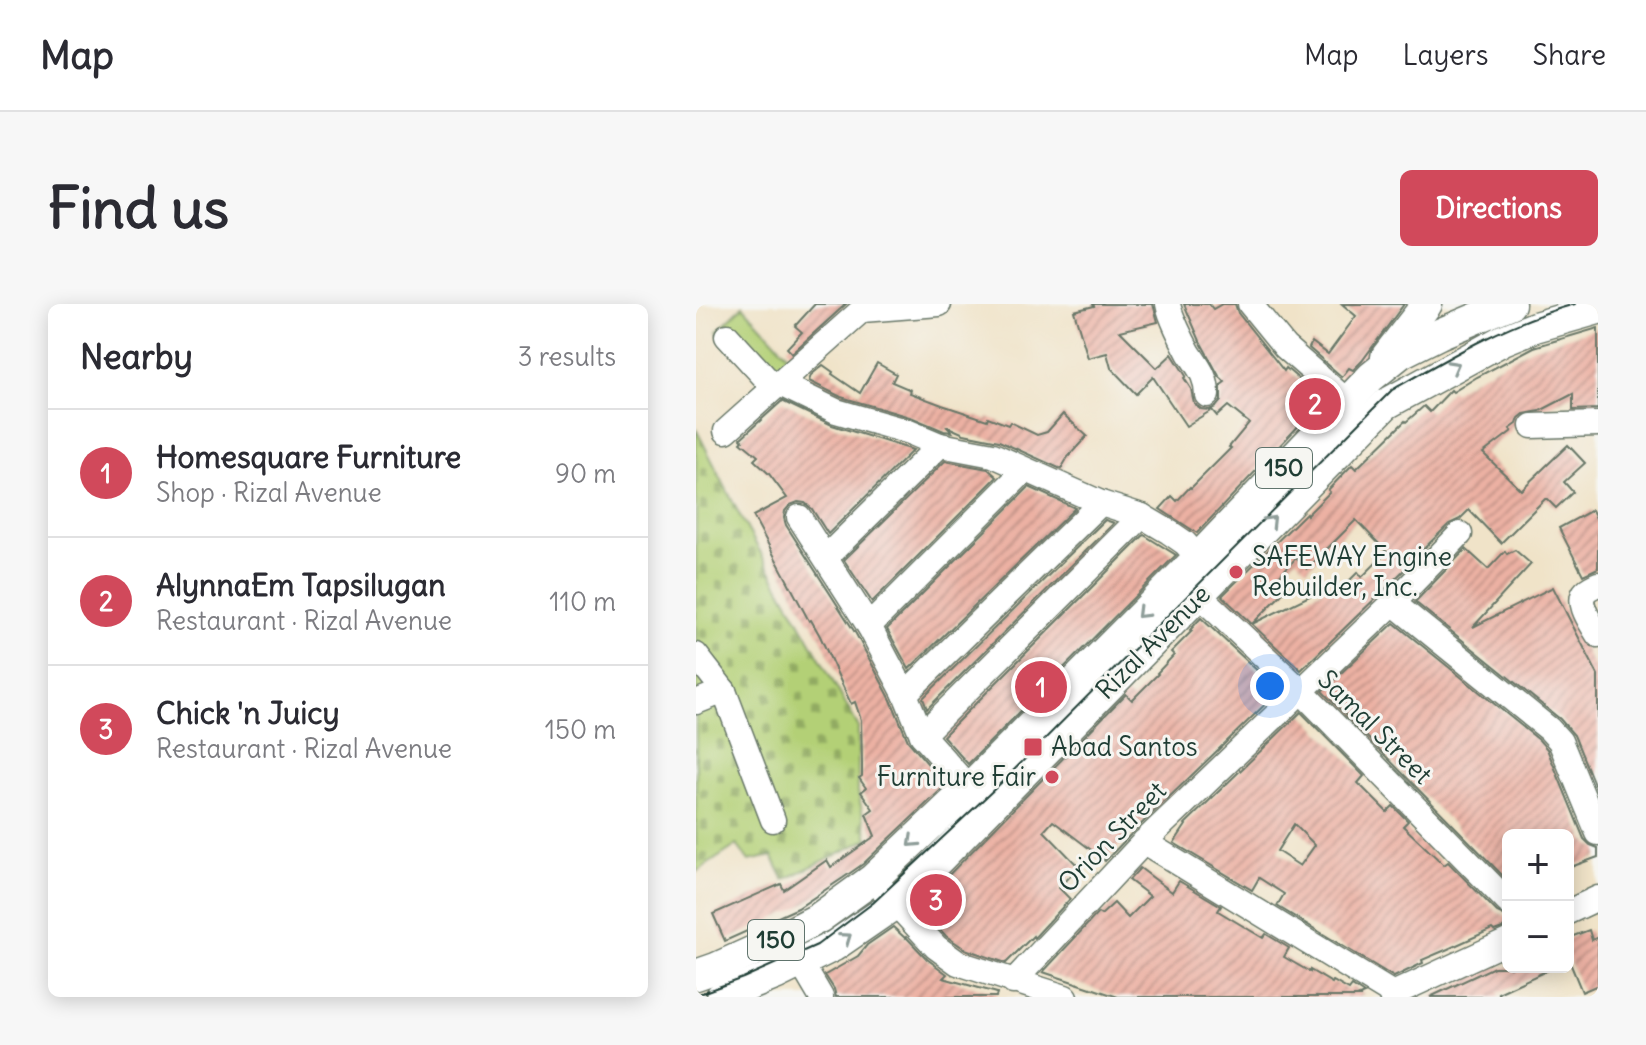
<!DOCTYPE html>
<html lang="en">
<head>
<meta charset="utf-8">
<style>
	body { margin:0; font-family:Delius,sans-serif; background:#f7f7f7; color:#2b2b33 }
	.controls { position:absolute; right:24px; bottom:24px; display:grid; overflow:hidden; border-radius:12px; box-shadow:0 4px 20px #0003 }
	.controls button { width:72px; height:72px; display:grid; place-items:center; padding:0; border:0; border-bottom:2px solid #e1e1e2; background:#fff; color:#2b2b33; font:40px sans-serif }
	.you { position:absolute; left:574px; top:382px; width:28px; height:28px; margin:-20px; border:6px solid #fff; border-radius:50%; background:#1a73e8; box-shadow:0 0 0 12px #1a73e833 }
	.badge { display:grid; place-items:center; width:52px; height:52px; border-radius:50%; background:#d1495b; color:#fff; font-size:26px; font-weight:700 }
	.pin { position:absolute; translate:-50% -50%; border:4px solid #fff; box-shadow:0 2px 8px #0006 }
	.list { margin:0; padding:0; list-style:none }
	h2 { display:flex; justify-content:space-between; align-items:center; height:104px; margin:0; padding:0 32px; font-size:34px }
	h2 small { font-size:26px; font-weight:400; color:#7c7c81 }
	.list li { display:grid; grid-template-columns:52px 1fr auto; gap:24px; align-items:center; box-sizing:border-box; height:128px; padding:0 32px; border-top:2px solid #e1e1e2 }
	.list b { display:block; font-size:30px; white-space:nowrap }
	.list p { margin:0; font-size:26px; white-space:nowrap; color:#7c7c81 }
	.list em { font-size:26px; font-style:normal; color:#7c7c81 }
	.map { position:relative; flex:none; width:902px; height:693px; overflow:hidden; border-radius:12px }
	header { display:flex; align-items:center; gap:48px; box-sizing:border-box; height:112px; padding:0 40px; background:#fff; border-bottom:2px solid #e1e1e2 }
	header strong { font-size:38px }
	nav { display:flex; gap:44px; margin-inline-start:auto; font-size:28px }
	.intro { display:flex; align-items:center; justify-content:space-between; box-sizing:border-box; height:192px; padding:0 48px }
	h1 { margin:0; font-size:56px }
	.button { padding:20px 36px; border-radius:12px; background:#d1495b; color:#fff; font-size:28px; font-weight:700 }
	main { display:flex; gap:48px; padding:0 48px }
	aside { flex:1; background:#fff; border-radius:12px; box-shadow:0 4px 20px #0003 }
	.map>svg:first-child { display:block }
	.grass { fill:#b3d076; stroke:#698655; stroke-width:2 }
	.cemetery { fill:url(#cemetery-stones); stroke:#698655; stroke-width:2 }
	.building { fill:url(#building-hatch); fill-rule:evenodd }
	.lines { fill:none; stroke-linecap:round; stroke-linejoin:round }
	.minor-casing { stroke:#687768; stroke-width:27 }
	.major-casing { stroke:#687768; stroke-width:33 }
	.minor { stroke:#fff; stroke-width:24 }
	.major { stroke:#fff; stroke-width:30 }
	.tram { stroke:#1f3d34; stroke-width:2 }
	.oneway { stroke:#8f9e9a }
	.poi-dot { fill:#d1495b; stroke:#f6f6f2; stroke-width:3 }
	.labels { text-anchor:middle; stroke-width:6; stroke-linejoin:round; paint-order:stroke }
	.shield { fill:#f6f6f2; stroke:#60746d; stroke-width:2 }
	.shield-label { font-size:24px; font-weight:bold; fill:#1f3d34 }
	.poi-label { font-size:26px; fill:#1f3d34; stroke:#f6f6f2; text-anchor:start }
	.street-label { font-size:26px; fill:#1f3d34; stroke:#f6f6f2 }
</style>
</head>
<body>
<header>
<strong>Map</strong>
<nav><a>Map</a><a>Layers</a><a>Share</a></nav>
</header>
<div class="intro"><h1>Find us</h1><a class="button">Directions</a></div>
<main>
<aside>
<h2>Nearby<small>3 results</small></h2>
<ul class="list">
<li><span class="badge">1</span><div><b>Homesquare Furniture</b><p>Shop · Rizal Avenue</p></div><em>90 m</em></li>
<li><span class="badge">2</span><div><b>AlynnaEm Tapsilugan</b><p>Restaurant · Rizal Avenue</p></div><em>110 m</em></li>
<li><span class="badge">3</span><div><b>Chick 'n Juicy</b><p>Restaurant · Rizal Avenue</p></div><em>150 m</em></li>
</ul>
</aside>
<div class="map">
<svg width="902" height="693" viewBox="0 0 902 693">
	<defs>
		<pattern id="cemetery-stones" width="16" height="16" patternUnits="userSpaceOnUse" patternTransform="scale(2)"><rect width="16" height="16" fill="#b3d076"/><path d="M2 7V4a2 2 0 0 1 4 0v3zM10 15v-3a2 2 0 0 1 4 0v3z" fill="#91aa62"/></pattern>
		<pattern id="building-hatch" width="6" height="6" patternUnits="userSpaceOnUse" patternTransform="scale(2)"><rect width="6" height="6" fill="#ecb1a3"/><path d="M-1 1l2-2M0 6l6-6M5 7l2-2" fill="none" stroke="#bf9186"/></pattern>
	</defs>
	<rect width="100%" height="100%" fill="#f6f6f2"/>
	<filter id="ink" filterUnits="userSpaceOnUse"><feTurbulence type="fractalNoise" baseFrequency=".0125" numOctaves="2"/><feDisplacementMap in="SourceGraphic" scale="16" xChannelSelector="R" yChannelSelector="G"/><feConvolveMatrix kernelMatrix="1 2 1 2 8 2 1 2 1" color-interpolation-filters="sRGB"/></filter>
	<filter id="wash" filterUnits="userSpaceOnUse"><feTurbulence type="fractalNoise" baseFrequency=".006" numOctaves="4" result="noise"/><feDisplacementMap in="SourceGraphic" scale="32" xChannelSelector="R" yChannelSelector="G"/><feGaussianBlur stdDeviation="1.8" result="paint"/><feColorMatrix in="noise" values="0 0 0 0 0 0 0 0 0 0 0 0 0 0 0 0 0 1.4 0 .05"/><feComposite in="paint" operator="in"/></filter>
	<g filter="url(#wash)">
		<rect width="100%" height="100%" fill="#f0e3c8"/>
		<path class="grass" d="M47,2L98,58L72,82L21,27Z"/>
		<path class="cemetery" d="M0,125L44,212L162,422V488L172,535L88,576L76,552L53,557L41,541L0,568Z"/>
		<g id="blocks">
			<g class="building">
				<path d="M119,0H150L96,49L91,44L106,28L99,22Z"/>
				<path d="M397,0H457L462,18L424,27L461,64L476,50L490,72L488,74L495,85L498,99L505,105L513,106L520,103L525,97V81L529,78L523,72L504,37L488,0H513L517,5L526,0H539L542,9L588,67L590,64L627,96L501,229L464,205L476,192L481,197L494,183L495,184L535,144L533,143L553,119L532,102L521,112L516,106L490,122L457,73L440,90L415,64L411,49L392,54L378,7L398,2Z"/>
				<path d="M646,0H708L666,57L657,66L653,64L646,73L613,44L616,38L632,50L660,12Z"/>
				<path d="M902,24V105L877,106V90L844,107L828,110L823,114L821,120L814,125L816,127L787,149L825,186L872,141L889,159L868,178L877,188L860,204L851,195H849L805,239L773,206L764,215L753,220L711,261L712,262L686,288L605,366L526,292L610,209L611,211L634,188L632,186L656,161L660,165L709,117L710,118L728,102L734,108L755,86L757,88L781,73L838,43ZM660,216L691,248L666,273L662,268L644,286L638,280L556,320L591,285L581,274L600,254L611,265Z"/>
				<path d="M181,59L200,70L196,78L215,86L214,89L246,101L291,116L292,113L312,121L314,118L341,131L351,128L367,110L391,132L372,153L365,165L303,137L268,130L250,122L256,128L248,127L217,114L145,93L113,77L115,71L127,61L137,68L136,70L164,89Z"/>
				<path d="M86,97L136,121L217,146L132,230L116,205L109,199L102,198L94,201L89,207L88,214L90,221L160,330L195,396L212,437L250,481L167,560L147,574L102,604L29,637L17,610L85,580L88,586L131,556L135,563L179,532L170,510L177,505L165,488L170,484L163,474L166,472V460L165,416L159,398L155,400L124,332L115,316L113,317L57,212L91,194L73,170L58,156L62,152L45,138L47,136L45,134Z"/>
				<path d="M249,157L292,165L301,173L176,298L148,256Z"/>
				<path d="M333,183L379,204L213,365L191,325Z"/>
				<path d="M896,206L902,218V264L887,271L863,224Z"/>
				<path d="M409,216L418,219L231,405L227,394Z"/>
				<path d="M448,231L480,251L272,460L247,432Z"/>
				<path d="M770,245L792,265L809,247L811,250L819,246L835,260L777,323L857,283L902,371V490L878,431L864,415L719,298Z"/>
				<path d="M505,314L583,387L438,527L409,557L399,547L398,548L357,517L348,527L383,563L363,584L374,595L338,634L337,632L310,659L269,645L250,632L231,611L248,592L240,584L430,390L436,396L462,370L461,369L478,351L475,348L496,327L494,326Z"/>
				<path d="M698,319L843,436L851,445L888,535L894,541L902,544V553L872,564V531H812V577L626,387Z"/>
				<path d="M605,408L668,472L662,479L691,508L697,502L712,517L707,522L748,561L752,558L801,608L812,613V622L798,627L796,625L752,645L726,656L727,659L698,673L581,602L588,590L563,574L556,586L478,539L490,521L489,520ZM598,520L619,541L604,562L581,547Z"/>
				<path d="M444,564L476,588L483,577L525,602L522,607L567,634L570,630L593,644L588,653L614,668V666L636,679L637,677L653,686L656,682L668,690L663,692L665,693H422L347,668L402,609L405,611L418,599L432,614L454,592L433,576Z"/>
				<path d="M197,623L209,634L210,633L231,655L251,670L247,674L301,689L300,693H140L138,685L129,671L162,652L171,641Z"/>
				<path d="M893,626L896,636L902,633V681L886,688L872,654V634Z"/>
				<path d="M798,663H859L802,689L804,693H734Z"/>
			</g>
		</g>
	</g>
	<g filter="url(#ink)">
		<use href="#blocks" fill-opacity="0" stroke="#687768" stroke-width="2"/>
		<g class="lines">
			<defs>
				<g id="minor">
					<path d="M472,0C474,12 487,38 493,49C503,64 511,73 511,91"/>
					<path d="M554,0L589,43L651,97"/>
					<path d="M31,32L78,83"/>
					<path d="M82,79L140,107L213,128L244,141L297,151L405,199L446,212L473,228L489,239L514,267"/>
					<path d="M836,122L902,120"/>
					<path d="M30,127L166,6L243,0"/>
					<path d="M103,213L173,322L209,390L226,431L273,484"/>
					<path d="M130,253L244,141"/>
					<path d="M902,280C900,281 891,285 890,287C879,298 896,320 902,331"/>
					<path d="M503,291L605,387L812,598"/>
					<path d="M697,299L853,425L864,437L902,529"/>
					<path d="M173,322L329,166"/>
					<path d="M0,351L28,387L77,516"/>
					<path d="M209,390L405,199"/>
					<path d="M0,398L28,387"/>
					<path d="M226,431L446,212"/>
					<path d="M448,538L697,690"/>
					<path d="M177,575L240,643L262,659L369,693"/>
					<path d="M872,608L902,594"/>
					<path d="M105,659L125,693"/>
					<path d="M317,678L448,538L697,299L764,230"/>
					<path d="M695,693L697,690L812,637"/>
				</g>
				<g id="major">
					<path d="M690,53L731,0"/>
					<path d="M0,671L20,664L73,640L123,614L177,575L273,484L502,254L675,73L705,49L743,30L814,0"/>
					<path d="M25,693L81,670L138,642L199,600L690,100L807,36L839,23L902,5"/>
				</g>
			</defs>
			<use href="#minor" class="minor-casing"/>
			<use href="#major" class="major-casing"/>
			<use href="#minor" class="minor"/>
			<use href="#major" class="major"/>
			<path class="tram" d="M0,691L47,674L121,641L177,599L307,477L696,86C755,52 812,18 879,0"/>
		</g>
		<defs><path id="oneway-chevron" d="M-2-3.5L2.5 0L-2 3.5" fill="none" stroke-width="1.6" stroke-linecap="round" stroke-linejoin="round" transform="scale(2)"/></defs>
		<g class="oneway">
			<use href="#oneway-chevron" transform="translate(758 62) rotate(-29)"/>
			<use href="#oneway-chevron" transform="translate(575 217) rotate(-46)"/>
			<use href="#oneway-chevron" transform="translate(446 309) rotate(135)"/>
			<use href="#oneway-chevron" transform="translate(217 538) rotate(137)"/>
			<use href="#oneway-chevron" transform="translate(150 634) rotate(-35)"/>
		</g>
	</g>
	<g class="poi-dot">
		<circle cx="540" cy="268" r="8"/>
		<rect x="327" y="433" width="20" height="20" rx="4"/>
		<circle cx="356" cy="473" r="8"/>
	</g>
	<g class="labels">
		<g class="shield">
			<rect x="560" y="144" width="56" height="40" rx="6"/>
			<rect x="52" y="616" width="56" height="40" rx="6"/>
		</g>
		<g class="shield-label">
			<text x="588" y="172">150</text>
			<text x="80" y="644">150</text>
		</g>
		<g class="poi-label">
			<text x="556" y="262">SAFEWAY Engine<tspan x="556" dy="30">Rebuilder, Inc.</tspan></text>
			<text x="355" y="452">Abad Santos</text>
			<text x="340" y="482" text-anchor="end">Furniture Fair</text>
		</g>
		<g class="street-label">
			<text transform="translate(457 338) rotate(-45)" y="9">Rizal Avenue</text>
			<text transform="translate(679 423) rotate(45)" y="9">Samal Street</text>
			<text transform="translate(416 533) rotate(-46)" y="9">Orion Street</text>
		</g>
	</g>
</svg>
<div class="controls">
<button>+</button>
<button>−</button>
</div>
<div class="you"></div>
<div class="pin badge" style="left:345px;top:383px">1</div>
<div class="pin badge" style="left:619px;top:100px">2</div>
<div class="pin badge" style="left:240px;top:596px">3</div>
</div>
</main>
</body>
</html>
